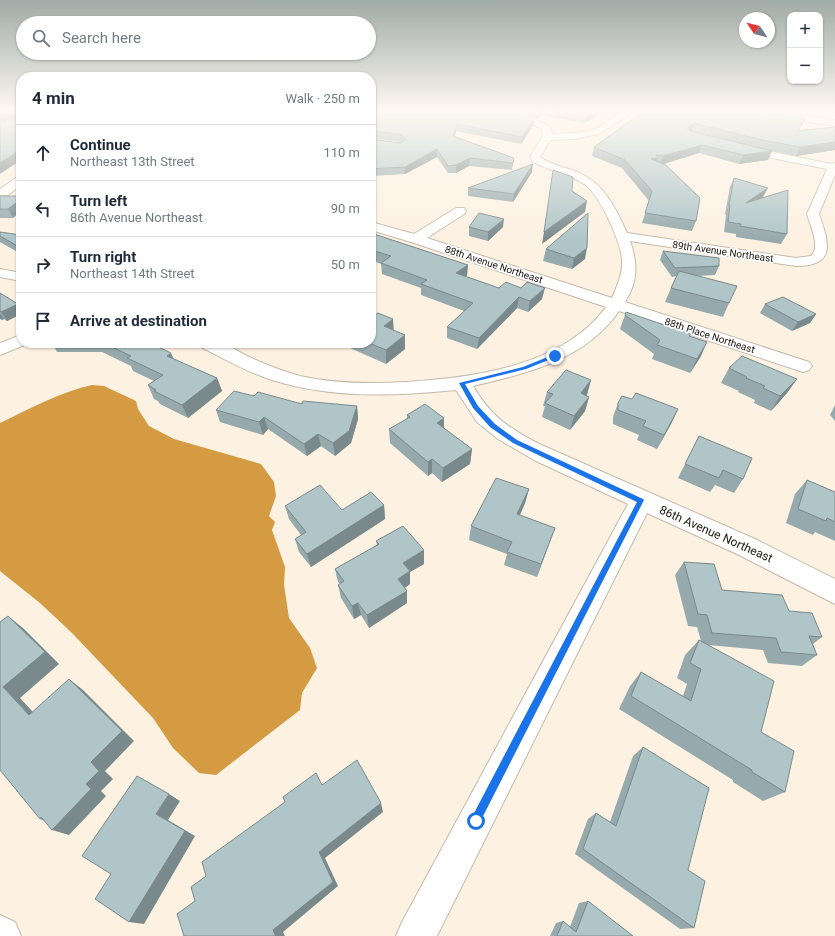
<!DOCTYPE html>
<html lang="en">
<head>
<meta charset="utf-8">
<style>
	body { margin:0; font-family:Roboto,sans-serif; background:#f6f6f7; color:#1f2937 }
	.controls { position:absolute; right:12px; top:12px; display:grid; overflow:hidden; border-radius:8px; box-shadow:0 1px 3px #0004 }
	.controls button { width:36px; height:36px; display:grid; place-items:center; padding:0; border:0; border-bottom:1px solid #e0e1e3; background:#fff; color:#1f2937; font:20px sans-serif }
	.compass { position:absolute; left:739px; top:12px; width:36px; height:36px; border-radius:50%; background:#fff; box-shadow:0 1px 3px #0004; rotate:305deg }
	.stop { position:absolute; width:12px; height:12px; margin:-9px; border:3px solid #1a73e8; border-radius:50%; background:#fff }
	.stop.end { background:#1a73e8; border-color:#fff; box-shadow:0 1px 4px #0008 }
	.list { margin:0; padding:0; list-style:none }
	h2 { display:flex; justify-content:space-between; align-items:center; height:52px; margin:0; padding:0 16px; font-size:17px }
	h2 small { font-size:13px; font-weight:400; color:#747a83 }
	.list li { display:grid; grid-template-columns:26px 1fr auto; gap:12px; align-items:center; box-sizing:border-box; height:56px; padding:0 16px; border-top:1px solid #e0e1e3 }
	.list b { display:block; font-size:15px; white-space:nowrap }
	.list p { margin:0; font-size:13px; white-space:nowrap; color:#747a83 }
	.list em { font-size:13px; font-style:normal; color:#747a83 }
	.icon { flex:none; width:22px; height:22px; fill:none; stroke:currentColor; stroke-width:2; stroke-linecap:round; stroke-linejoin:round }
	.map { position:relative; flex:none; width:835px; height:936px; overflow:hidden }
	.search { position:absolute; background:#fff; box-shadow:0 1px 3px #0004; left:16px; top:16px; width:360px; height:44px; display:flex; align-items:center; gap:10px; box-sizing:border-box; padding:0 14px; border-radius:22px; color:#747a83; font-size:15px }
	.panel { position:absolute; background:#fff; box-shadow:0 1px 3px #0004; left:16px; top:72px; width:360px; height:276px; border-radius:16px }
	.map>svg:first-child { display:block }
	.water { fill:#d49b42 }
	.lines { fill:none; stroke-linecap:round; stroke-linejoin:round }
	.minor-casing { stroke:#c5b9aa; stroke-width:2 }
	.major-casing { stroke:#c5b9aa; stroke-width:2 }
	.minor { fill:#fff; fill-rule:evenodd }
	.major { fill:#fff; fill-rule:evenodd }
	.wall { fill:#96a9ac }
	.shaded-wall { fill:#7a8a8c }
	.building { fill:#afc5c8; stroke:#7a8a8c }
	.route { fill:#1a73e8 }
	.labels { text-anchor:middle; stroke-width:3.5; stroke-linejoin:round; paint-order:stroke }
	.far-street-label { font-size:10px; fill:#1a1611; stroke:#fff }
	.street-label { font-size:12px; fill:#1a1611; stroke:#fff }
</style>
</head>
<body>
<div class="map">
<svg width="835" height="936" viewBox="0 0 835 936">
	<rect width="100%" height="100%" fill="#fdf1e2"/>
	<path class="water" d="M92,385L104,386L136,401L138,409L149,426L174,439L261,464L274,482L276,496L269,516L275,522L272,530L285,567L284,585L289,618L310,648L317,668L302,693L300,710L216,775L199,773L173,748L153,718L71,632L40,603L0,571V423C29,409 60,392 92,385Z"/>
	<g class="lines">
		<defs>
			<g id="minor">
				<path d="M506,110H516L550,126L552,134C565,133 580,134 593,130C609,124 615,110 634,110L633,112L599,134L574,139L550,140L540,157C551,165 565,167 577,172C603,182 616,208 627,233L796,258L811,256C821,247 810,225 807,214L827,169L742,152L737,149L742,146L832,164L835,163V175L819,214C830,245 835,266 796,266L630,241C638,263 638,282 625,302L809,362L812,366L809,370L803,372L797,370L619,311C585,360 528,373 473,386C491,416 507,427 537,443L755,539L835,579V604L737,554L647,513L437,936H396L402,922L628,504L534,460L498,439L477,422L456,390C394,396 333,399 272,380C247,372 224,359 201,347L198,343C205,343 213,342 219,343C228,344 239,352 247,356C264,364 282,371 300,376C335,384 371,384 406,382C473,378 563,366 606,307L411,242L371,230V222L414,234L456,208H464L466,211L464,214L427,238L612,298C617,286 623,273 622,260C621,241 599,194 584,184C569,174 549,171 533,162L530,157L542,137V129Z"/>
				<path d="M21,176V185L8,195H0V189L17,177Z"/>
				<path d="M0,269L21,273V281L0,277Z"/>
				<path d="M21,335V343L27,344L0,355V343Z"/>
				<path d="M0,915L15,922L21,936H0Z"/>
			</g>
			<path id="major" d="M747,110H765L835,120V126L751,113Z"/>
		</defs>
		<use href="#minor" class="minor-casing"/>
		<use href="#major" class="major-casing"/>
		<use href="#minor" class="minor"/>
		<use href="#major" class="major"/>
	</g>
	<g class="wall">
		<path d="M371,110L534,119L533,126L521,144L456,131L455,137L514,158L512,170L469,166L456,173H448L437,157L405,174L371,176V139L400,143L401,142H400L371,138Z"/>
		<path d="M518,110H607L585,123L540,115L538,119Z"/>
		<path d="M645,110H811L808,115L783,111L803,123L799,130L835,127V150L796,156L772,151L768,160L739,164L699,153L664,164L696,221L692,231L642,223L649,201L622,168L592,156L594,147Z"/>
		<path d="M532,172L513,202L468,196V188Z"/>
		<path d="M734,178L763,197L787,234L781,244L736,237V234L724,232L726,215L725,214L730,187Z"/>
		<path d="M0,196H21L13,218H0Z"/>
		<path d="M469,227H503L488,241L469,236Z"/>
		<path d="M0,232L21,235V254L0,242Z"/>
		<path d="M371,233L468,265L467,275L466,277L499,288L542,299L528,312L517,308L477,349L447,338V327L464,311L421,295V288L382,274L381,264L371,260Z"/>
		<path d="M546,249L585,259L572,269L543,261Z"/>
		<path d="M663,251L719,266L715,275L697,276L729,303L723,317L665,302L671,288L677,276L672,277L660,260Z"/>
		<path d="M0,293L18,304L21,308V314L7,321L4,319L2,320L0,319Z"/>
		<path d="M765,304L816,314L810,323L792,331L760,313Z"/>
		<path d="M625,315L690,336L701,356L690,373L652,359L654,354L620,329Z"/>
		<path d="M393,330L405,335V349L386,364L350,348V343H371Z"/>
		<path d="M52,343H150L174,359L217,378L222,391L188,418L160,404L158,401L154,399L148,385L154,381L133,371L131,366L102,352H57Z"/>
		<path d="M316,343H333L326,348Z"/>
		<path d="M729,368L797,379L787,393L771,411L754,403L755,400L738,392L739,391L721,383Z"/>
		<path d="M591,380L586,395L589,397L585,411L570,430L542,417L545,406H543L547,392Z"/>
		<path d="M254,396L302,404L357,406L358,419L351,443L335,456L321,446L307,456L268,429L263,435L220,422L216,410Z"/>
		<path d="M618,403L678,409L671,424L657,449L637,440L639,435L613,424V417Z"/>
		<path d="M835,405V421L830,415Z"/>
		<path d="M407,415L444,428L472,449L470,464L442,482L432,473L428,476L390,443L389,429L407,419Z"/>
		<path d="M699,436L743,479L734,493L715,485L710,492L678,478Z"/>
		<path d="M807,480L835,492V541L815,532L813,535L786,523L795,494Z"/>
		<path d="M529,489L525,503L520,515L555,528L537,577L504,565L507,554L469,540L471,526Z"/>
		<path d="M384,505L385,519L311,567L299,552L295,539L301,535L289,519L285,506L342,510Z"/>
		<path d="M376,541L424,564L410,572V584L405,588L407,603L369,628L361,615L354,619L341,598L338,585L340,584L338,582L335,569L377,545Z"/>
		<path d="M684,562L722,590L789,611L822,637L813,644L817,655L802,666L768,663L763,650L708,645L761,732L785,792L763,801L733,782V780L619,709L630,686L641,672L683,696L687,684L677,678L685,655L699,640L701,641L697,627L688,626L675,575Z"/>
		<path d="M643,747L688,870L694,928L680,929L575,854L588,819L596,813L610,822L633,756Z"/>
		<path d="M588,901L633,936H550L556,923L563,921L570,927L579,903Z"/>
	</g>
	<g class="shaded-wall">
		<path d="M16,110L20,117H19V118L0,122V114Z"/>
		<path d="M540,110H541L540,115L538,119L539,112Z"/>
		<path d="M598,110H607L585,123L586,117Z"/>
		<path d="M534,119L533,126L521,144L522,137Z"/>
		<path d="M694,123L691,132L685,136L687,128Z"/>
		<path d="M457,124L456,131L453,143V136Z"/>
		<path d="M835,142V150L796,156L800,147Z"/>
		<path d="M702,145L699,153L660,165L663,156Z"/>
		<path d="M21,149V160L0,174V163Z"/>
		<path d="M437,149V157L405,174V167Z"/>
		<path d="M772,151L768,160L739,164L743,155Z"/>
		<path d="M470,158L469,166L456,173V165Z"/>
		<path d="M658,158L656,166L651,159Z"/>
		<path d="M533,164L532,172L513,202L514,194Z"/>
		<path d="M768,188L763,197L746,203Z"/>
		<path d="M21,199V211L13,218L8,209Z"/>
		<path d="M587,201L585,212L542,244L544,232Z"/>
		<path d="M504,219L503,227L488,241V232Z"/>
		<path d="M587,248L585,259L572,269L574,258Z"/>
		<path d="M468,265L467,275L456,284V273Z"/>
		<path d="M545,288L542,299L528,312L530,301Z"/>
		<path d="M519,297L517,308L477,349L479,338Z"/>
		<path d="M18,304L21,308V314L7,321L1,312Z"/>
		<path d="M0,313L4,319L2,320L0,318Z"/>
		<path d="M816,314L810,323L792,331L798,322Z"/>
		<path d="M393,319L394,333L384,326Z"/>
		<path d="M405,335V349L386,364V350Z"/>
		<path d="M707,342L701,356L690,373L697,359Z"/>
		<path d="M326,343H333L326,348Z"/>
		<path d="M171,353L177,366L167,356Z"/>
		<path d="M217,378L222,391L188,418L182,405Z"/>
		<path d="M797,379L787,393L771,411L780,396Z"/>
		<path d="M591,380L587,395L577,407L581,393Z"/>
		<path d="M589,397L585,411L570,430L574,416Z"/>
		<path d="M357,406L358,419L351,443L335,456L333,443Z"/>
		<path d="M678,409L671,424L657,449L664,435Z"/>
		<path d="M264,417L268,429L263,435L259,422Z"/>
		<path d="M444,418V433L437,423Z"/>
		<path d="M318,434L321,446L307,456L304,444Z"/>
		<path d="M472,449L470,464L442,482L443,468Z"/>
		<path d="M432,459V473L428,476V462Z"/>
		<path d="M529,489L525,503L514,528L517,514Z"/>
		<path d="M384,505L385,519L311,567L307,554Z"/>
		<path d="M555,528L550,541L537,577L541,564Z"/>
		<path d="M424,550V564L410,572V584L398,592V579L403,563Z"/>
		<path d="M407,591V603L369,628L367,615Z"/>
		<path d="M358,603L361,615L354,619L352,606Z"/>
		<path d="M8,616L23,628L59,664L20,698L45,725L29,715L3,687Z"/>
		<path d="M69,679L83,690L134,741L105,771L113,779L101,791L106,796L69,835L52,830L56,825L40,819L86,784L91,762Z"/>
		<path d="M169,794L180,801L168,820L195,836L144,924L129,922L156,814Z"/>
		<path d="M381,803L383,812L325,858L338,886L283,932L285,936H275L273,930L319,852Z"/>
	</g>
	<g class="building">
		<path d="M0,110H21V118L19,117V112L16,110L0,114Z"/>
		<path d="M371,110H515L534,119L522,137L457,124L453,136L514,158L513,163L470,158L456,165L448,166L437,149L405,167L371,169V139L400,143L406,139L400,134L371,131Z"/>
		<path d="M533,110H540L539,112Z"/>
		<path d="M548,110H598L586,117Z"/>
		<path d="M645,110H773L807,115L798,131L835,127V142L800,147L762,140L694,123L687,128L690,131L772,151L743,155L702,145L663,156L656,155L658,158L651,159L666,165L700,198L696,221L645,213L652,191L625,160L594,147Z"/>
		<path d="M21,118V149L0,163V123Z"/>
		<path d="M533,164L514,194L468,188Z"/>
		<path d="M553,170L573,177L572,191L587,201L544,232Z"/>
		<path d="M734,178L768,188L746,203L788,190L787,234L740,226L741,224L728,222L730,205H729Z"/>
		<path d="M0,196H21V199L8,209H0Z"/>
		<path d="M479,213L504,219L488,232L469,227Z"/>
		<path d="M588,213L587,248L574,258L546,249Z"/>
		<path d="M0,232L21,235V248L0,236Z"/>
		<path d="M371,233L468,265L456,273L499,288L506,282L521,288L527,282L545,288L530,301L519,297L479,338L447,327L473,303L421,284L427,280L381,263L391,256L371,250Z"/>
		<path d="M663,251L719,258V266L675,268Z"/>
		<path d="M679,271L737,286L729,303L671,288Z"/>
		<path d="M0,293L18,304L1,312L0,311Z"/>
		<path d="M783,297L816,314L798,322L765,304Z"/>
		<path d="M626,312L691,334L689,336L707,342L697,359L657,345L660,340L625,315Z"/>
		<path d="M378,313L393,319L384,326L405,335L386,350L369,343H371V318Z"/>
		<path d="M103,343H150L171,353L167,356L217,378L182,405L154,391L156,390L148,385L163,375L127,358L131,356Z"/>
		<path d="M742,356L797,379L780,396L763,388L765,386L746,378L747,377L729,368Z"/>
		<path d="M566,370L591,380L581,393L589,397L574,416L545,403L553,394L547,392Z"/>
		<path d="M234,391L254,396L258,392L302,404L303,401L357,406L349,431L333,443L318,434L304,444L264,417L259,422L216,410Z"/>
		<path d="M636,393L678,409L664,435L643,426L646,421L618,410V403L622,396L632,399Z"/>
		<path d="M425,404L444,418L437,423L472,449L443,468L432,459L428,462L389,429L410,417L407,415Z"/>
		<path d="M699,436L752,458L743,479L723,470L719,478L685,464Z"/>
		<path d="M496,478L529,489L517,514L555,528L541,564L507,552L512,542L471,526Z"/>
		<path d="M807,480L835,492V522L827,518L826,521L798,509Z"/>
		<path d="M320,485L342,510L371,492L384,505L307,554L295,539L306,532L285,506Z"/>
		<path d="M403,526L424,550L403,563L410,571L398,579L407,591L367,615L358,603L352,606L338,585L344,581L335,569L379,544L376,541Z"/>
		<path d="M684,562L714,564L722,590L782,595L789,611L812,613L822,637L809,636L817,655L781,652L776,638L712,633L707,615L698,614Z"/>
		<path d="M8,616L45,652L3,687L29,715L69,679L122,731L91,762L99,771L86,784L91,789L52,830L41,817L40,819L0,770V622Z"/>
		<path d="M699,640L774,681L761,732L794,751L785,792L752,772V770L631,696L641,672L691,701L701,669L690,663Z"/>
		<path d="M643,747L709,788L688,870L705,881L694,928L583,849L596,813L616,826Z"/>
		<path d="M357,760L381,803L319,852L333,882L273,930L275,935V936H184L177,914L195,901L191,887L206,876L202,862L285,802L283,797L316,773L322,785Z"/>
		<path d="M137,776L169,794L156,814L185,831L129,922L95,899L111,874L82,856Z"/>
		<path d="M588,901L633,936H557L563,921L576,932Z"/>
	</g>
	<linearGradient id="sky" x2="0" y2="1"><stop stop-color="#a0aaa6"/><stop offset="0.46" stop-color="#fef9f2"/><stop offset="1" stop-color="#fef9f2" stop-opacity="0"/></linearGradient>
	<rect width="835" height="241" fill="url(#sky)"/>
	<path class="route" d="M555,354L557,356L556,357L526,369L465,384L478,406L495,424L517,440L643,499L644,500L479,824L476,826L472,824L470,821L472,817L637,502L513,443L490,427L473,408L459,383L523,367Z"/>
	<g class="labels">
		<g class="far-street-label">
			<text transform="translate(723 251) rotate(8)" y="4">89th Avenue Northeast</text>
			<text transform="translate(494 264) rotate(18)" y="4">88th Avenue Northeast</text>
			<text transform="translate(710 335) rotate(18)" y="4">88th Place Northeast</text>
		</g>
		<g class="street-label">
			<text transform="translate(716 534) rotate(24)" y="4">86th Avenue Northeast</text>
		</g>
	</g>
</svg>
<div class="controls">
<button>+</button>
<button>−</button>
</div>
<svg class="compass" viewBox="-18 -18 36 36"><path d="M0-13l5 13h-10z" fill="#e53935"/><path d="M0 13l5-13h-10z" fill="#747a83"/></svg>
<div class="stop" style="left:476px;top:821px"></div>
<div class="stop end" style="left:555px;top:356px"></div>
<div class="search"><svg class="icon" aria-label="search" viewBox="0 0 24 24"><circle cx="10" cy="10" r="6"/><path d="M15 15l6 6"/></svg>Search here</div>
<section class="panel">
<h2>4 min<small>Walk · 250 m</small></h2>
<ul class="list">
<li><svg class="icon" aria-label="ahead" viewBox="0 0 24 24"><path d="M12 20V5M6 11l6-6 6 6"/></svg><div><b>Continue</b><p>Northeast 13th Street</p></div><em>110 m</em></li>
<li><svg class="icon" aria-label="left" viewBox="0 0 24 24"><path d="M17 20v-9H6M10 6l-5 5 5 5"/></svg><div><b>Turn left</b><p>86th Avenue Northeast</p></div><em>90 m</em></li>
<li><svg class="icon" aria-label="right" viewBox="0 0 24 24"><path d="M7 20v-9h11M14 6l5 5-5 5"/></svg><div><b>Turn right</b><p>Northeast 14th Street</p></div><em>50 m</em></li>
<li><svg class="icon" aria-label="arrive" viewBox="0 0 24 24"><path d="M6 21V4h12l-3 4 3 4H6"/></svg><div><b>Arrive at destination</b></div></li>
</ul>
</section>
</div>
</body>
</html>
